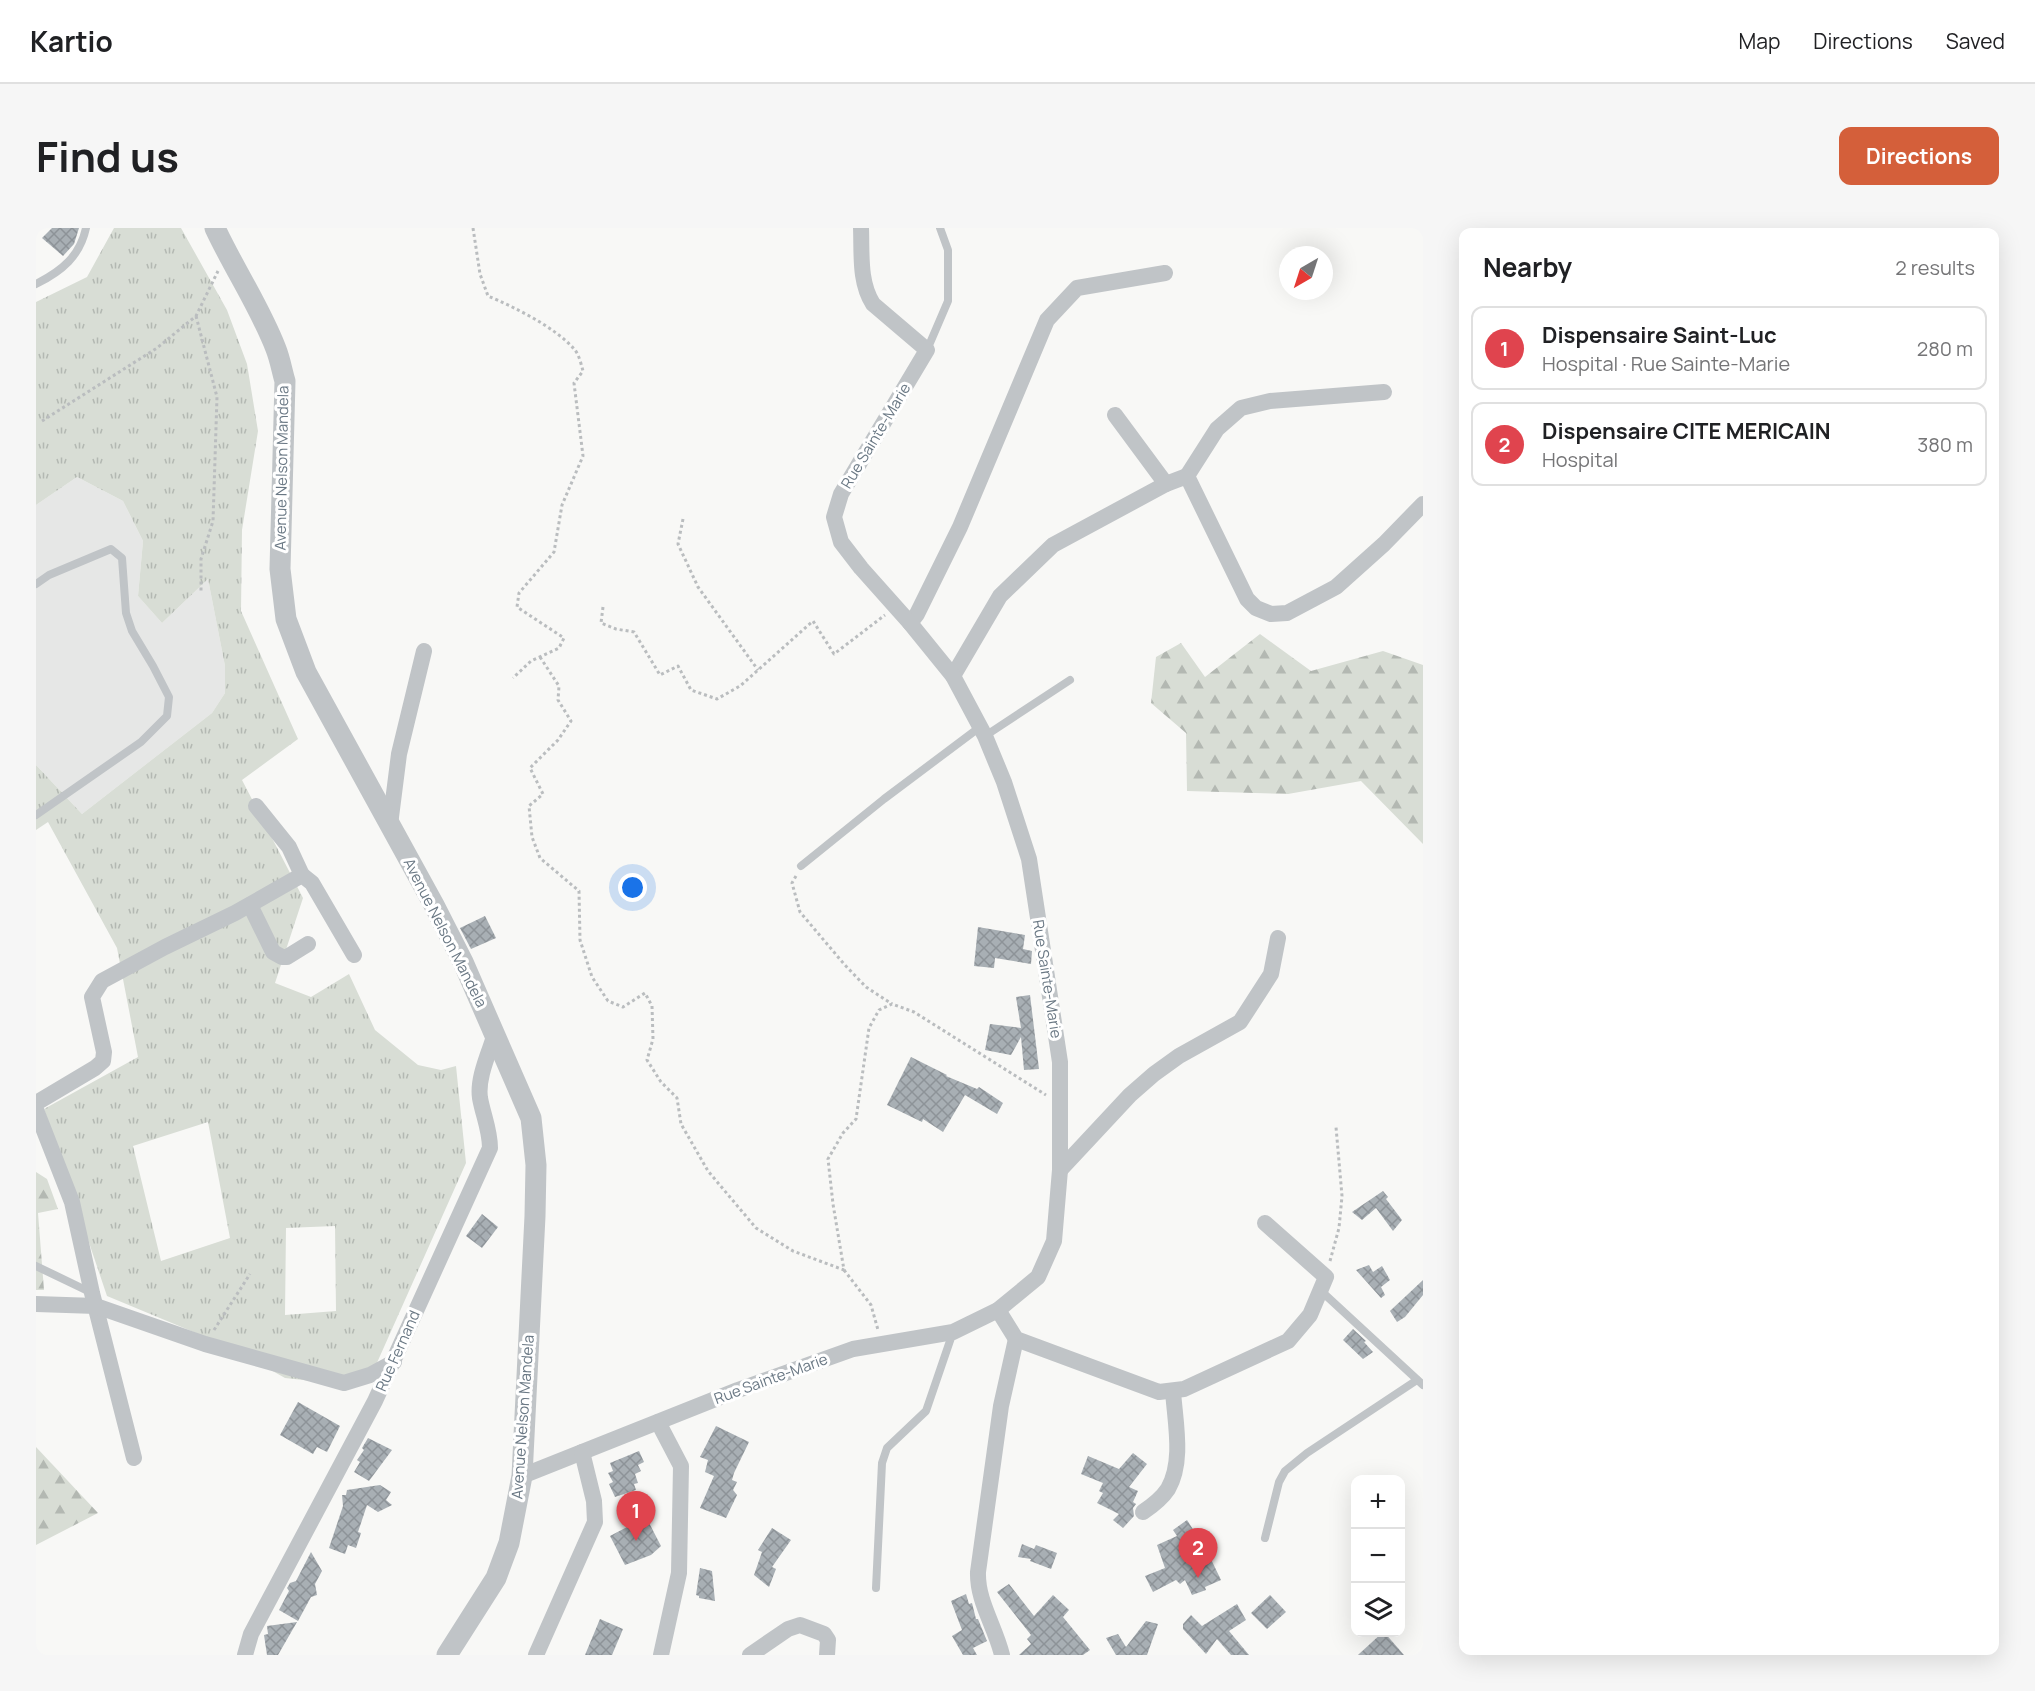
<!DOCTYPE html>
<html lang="en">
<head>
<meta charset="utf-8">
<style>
	body { margin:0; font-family:Manrope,sans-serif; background:#f6f6f6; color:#202124 }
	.controls { position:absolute; right:18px; bottom:18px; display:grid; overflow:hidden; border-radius:12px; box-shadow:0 6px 24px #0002 }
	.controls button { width:54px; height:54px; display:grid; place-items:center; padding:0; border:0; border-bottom:2px solid #e0e0e0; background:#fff; color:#202124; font:30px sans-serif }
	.compass { position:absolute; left:1243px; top:18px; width:54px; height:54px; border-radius:50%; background:#fff; box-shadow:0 6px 24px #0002; rotate:219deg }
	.you { position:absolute; left:597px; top:660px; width:21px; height:21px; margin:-15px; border:4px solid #fff; border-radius:50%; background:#1a73e8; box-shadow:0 0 0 9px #1a73e833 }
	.badge { display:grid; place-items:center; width:39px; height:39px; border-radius:50%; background:#d45f3a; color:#fff; font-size:20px; font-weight:700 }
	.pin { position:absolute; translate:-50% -50px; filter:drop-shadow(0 2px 3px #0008) }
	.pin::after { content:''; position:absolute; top:32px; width:21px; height:18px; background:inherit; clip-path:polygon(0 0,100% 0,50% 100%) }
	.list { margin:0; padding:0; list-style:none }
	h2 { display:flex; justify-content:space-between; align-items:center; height:78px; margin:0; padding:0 24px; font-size:26px }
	h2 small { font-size:20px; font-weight:400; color:#757577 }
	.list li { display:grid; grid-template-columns:39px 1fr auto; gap:18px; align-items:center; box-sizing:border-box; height:84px; margin:0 12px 12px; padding:0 12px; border:2px solid #e0e0e0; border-radius:12px }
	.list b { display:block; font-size:22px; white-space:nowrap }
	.list p { margin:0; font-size:20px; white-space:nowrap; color:#757577 }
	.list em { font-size:20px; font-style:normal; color:#757577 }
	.icon { flex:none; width:33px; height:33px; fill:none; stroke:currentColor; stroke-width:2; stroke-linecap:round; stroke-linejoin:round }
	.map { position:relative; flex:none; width:1387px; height:1427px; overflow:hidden; border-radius:12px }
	header { display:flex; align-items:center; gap:36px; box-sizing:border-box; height:84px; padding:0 30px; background:#fff; border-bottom:2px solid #e0e0e0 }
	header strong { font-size:28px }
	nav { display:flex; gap:33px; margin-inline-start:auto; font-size:21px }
	.intro { display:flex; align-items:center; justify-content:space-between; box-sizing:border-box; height:144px; padding:0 36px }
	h1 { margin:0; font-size:42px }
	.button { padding:15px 27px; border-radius:12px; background:#d45f3a; color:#fff; font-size:21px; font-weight:700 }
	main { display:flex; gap:36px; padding:0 36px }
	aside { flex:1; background:#fff; border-radius:12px; box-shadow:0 6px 24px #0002 }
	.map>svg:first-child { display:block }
	.built { fill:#e6e7e6 }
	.grass { fill:url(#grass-tufts); fill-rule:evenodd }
	.forest { fill:url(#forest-firs) }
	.building { fill:url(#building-cross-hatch) }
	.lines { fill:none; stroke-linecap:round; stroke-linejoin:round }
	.path { stroke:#babdbf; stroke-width:3; stroke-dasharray:3 3; stroke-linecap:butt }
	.service { stroke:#c0c4c7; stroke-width:8 }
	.minor { stroke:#c0c4c7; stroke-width:16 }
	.tertiary { stroke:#c0c4c7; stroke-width:21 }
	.labels { text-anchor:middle; stroke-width:6; stroke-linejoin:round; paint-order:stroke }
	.street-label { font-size:15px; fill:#6a7884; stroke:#fff }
</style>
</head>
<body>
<header>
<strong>Kartio</strong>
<nav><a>Map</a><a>Directions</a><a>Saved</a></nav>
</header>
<div class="intro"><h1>Find us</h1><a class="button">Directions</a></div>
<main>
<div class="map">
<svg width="1387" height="1427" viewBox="0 0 1387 1427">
	<defs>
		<pattern id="grass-tufts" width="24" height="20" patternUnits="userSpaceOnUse" patternTransform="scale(1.5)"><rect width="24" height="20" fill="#d8ddd5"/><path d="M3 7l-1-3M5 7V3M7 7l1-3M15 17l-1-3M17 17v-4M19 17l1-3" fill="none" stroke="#b3b8b2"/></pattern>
		<pattern id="forest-firs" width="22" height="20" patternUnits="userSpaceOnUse" patternTransform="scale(1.5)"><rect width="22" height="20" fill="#d8ddd5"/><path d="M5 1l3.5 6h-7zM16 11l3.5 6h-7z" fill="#b3b8b2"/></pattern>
		<pattern id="building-cross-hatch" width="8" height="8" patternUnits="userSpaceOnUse" patternTransform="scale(1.5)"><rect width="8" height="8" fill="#a8afb4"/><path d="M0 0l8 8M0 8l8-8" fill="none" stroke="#8d9398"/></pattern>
	</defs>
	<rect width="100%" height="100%" fill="#f8f8f6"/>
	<path class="built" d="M41,249L87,273L107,313L102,368L126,395L172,351L189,438V465L176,485L46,586L0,537V277Z"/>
	<path class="grass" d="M78,0H145L191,82L211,136L222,203L206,302L205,383L262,511L206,552L267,670L239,755L275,769L313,746L339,802L382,837L405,842L420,838L430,935L340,1137L303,1156L249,1150L196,1120L71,1068L8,881L102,829L81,720L12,594L0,602V537L46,586L176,485L189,465V438L172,351L126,395L102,368L107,313L87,273L41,249L0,277V74L51,49ZM172,894L194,1010L125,1033L97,918ZM299,998L300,1083L249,1087L250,1000Z"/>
	<g class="forest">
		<path d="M1224,406L1275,443L1347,423L1387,437V616L1325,553L1252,566L1151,563L1150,505L1115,475L1120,429L1145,415L1169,449Z"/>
		<path d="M0,944L11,951L22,981L2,985L8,1062H0Z"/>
		<path d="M0,1219L62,1285L0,1317Z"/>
	</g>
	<g class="building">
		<path d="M16,0H43L38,16L27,28L6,10Z"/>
		<path d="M449,688L460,710L435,721L424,700Z"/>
		<path d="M942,699L989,707L987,721L996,723L995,736L959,730L958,740L938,738Z"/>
		<path d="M994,767L1003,841L988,842L985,809L975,827L949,822L954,796L985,800L980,769Z"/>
		<path d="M875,829L911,847L910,848L941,861L943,859L967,875L961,886L929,867L907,904L887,891L886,894L851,877Z"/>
		<path d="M1347,963L1352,969L1350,971L1366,992L1357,1003L1340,980L1326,992L1316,984Z"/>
		<path d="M446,986L462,999L446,1020L430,1008Z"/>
		<path d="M1333,1037L1337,1044L1346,1038L1354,1052L1345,1059L1349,1067L1345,1070L1320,1042Z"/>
		<path d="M1387,1052V1067L1369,1089L1361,1094L1354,1083Z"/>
		<path d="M1317,1101L1330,1113L1328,1114L1337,1124L1327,1131L1307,1112Z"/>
		<path d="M262,1174L304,1198L291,1224L281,1219L277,1226L244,1207Z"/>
		<path d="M680,1198L713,1214L698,1245L696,1252L701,1254L697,1262L701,1267L690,1290L664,1280L678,1248L669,1244L672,1232L664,1229Z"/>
		<path d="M332,1210L356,1222L333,1253L318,1244L324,1234L321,1232L328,1222L326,1220Z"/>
		<path d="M603,1223L608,1234L602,1237L605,1243L599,1246L602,1255L598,1256L600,1262L579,1269L573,1256L577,1254L572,1245L577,1243L574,1235Z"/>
		<path d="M1097,1225L1111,1236L1093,1259L1102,1263L1097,1274L1100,1276L1097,1280L1098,1288L1087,1300L1077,1292L1083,1286L1061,1275L1067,1265L1063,1263L1067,1255L1045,1246L1052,1228L1083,1241Z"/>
		<path d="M344,1257L355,1264L350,1272L356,1277L342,1284L331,1277L322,1304L325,1305L320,1320L312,1317L309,1326L293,1320L307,1278L306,1267H310L311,1262Z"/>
		<path d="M610,1289L625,1318L615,1327L589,1337L574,1308Z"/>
		<path d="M1151,1292L1162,1309L1169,1305L1177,1322L1172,1325L1185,1352L1169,1359L1170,1362L1156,1367L1149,1352L1144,1356L1140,1352L1117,1364L1109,1348L1129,1340L1121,1317L1141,1308L1137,1302Z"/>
		<path d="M736,1300L755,1312L736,1339L740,1341L733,1359L718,1347L726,1324L722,1322Z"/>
		<path d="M986,1316L998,1321L1000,1317L1021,1325L1015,1341L994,1333L995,1331L982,1329Z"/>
		<path d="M275,1324L286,1343L279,1356L281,1367L275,1369L262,1393L243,1382L253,1363L251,1360L254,1355L260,1353Z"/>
		<path d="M664,1340L676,1343L679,1373L663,1370V1368L660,1367Z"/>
		<path d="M973,1356L998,1388L1017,1367L1033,1382L1027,1389L1054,1422L1047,1427H983L995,1416L991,1411L995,1407L961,1364Z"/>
		<path d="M930,1366L933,1376L936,1375L940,1391H942L951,1413L937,1420L941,1427H927L916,1408L926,1402L915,1373Z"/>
		<path d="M1234,1367L1250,1384L1231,1401L1215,1385Z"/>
		<path d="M1201,1376L1210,1392L1193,1403L1213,1427H1195L1181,1411L1170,1426L1147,1401V1396L1155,1387L1166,1398Z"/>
		<path d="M564,1391L587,1401L576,1427H549Z"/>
		<path d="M1110,1393L1122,1396L1111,1427H1080L1070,1410L1082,1406L1090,1419Z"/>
		<path d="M261,1394L242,1427H231L228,1407L232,1406L231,1398Z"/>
		<path d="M1348,1404L1368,1427H1322L1347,1404Z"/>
	</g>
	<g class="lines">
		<g class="path">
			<path d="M437,0L444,46L452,68C478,79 519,99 538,121C543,126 545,136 547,143L538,155L547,228L526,277L518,324L483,365L481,379L528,410L523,420L495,433L477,450"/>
			<path d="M160,88L181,169L177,293L165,331V365"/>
			<path d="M6,193L121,120L160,88L182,43"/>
			<path d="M647,291L642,316L662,359L722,442"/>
			<path d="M567,379L565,395L580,401L598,404L624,447L642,438L655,462L681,471L704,458L777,393L798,426L849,387"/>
			<path d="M504,429L523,458L522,472L535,493L522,512L494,540L507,566L493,578L496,609L504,630L543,663L544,712L556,749L572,773L587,779L609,765L616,778L617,811L611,832L625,854L641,870L645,896L672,943L720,1000L757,1023L808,1042L797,976L792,931L807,905L820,891L833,800L843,782L856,776L878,784L1010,867"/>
			<path d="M760,648L756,655L764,684L808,736L830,759L856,776"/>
			<path d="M1294,1033L1303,1000L1306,968L1300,899"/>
			<path d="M808,1042L835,1077L842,1102"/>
			<path d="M178,1102L214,1046"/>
		</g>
		<g class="service">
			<path d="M0,56C26,43 44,28 50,0"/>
			<path d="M891,122L912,73V22L904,0"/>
			<path d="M0,356L13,347L75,321L86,330L90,385L96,403L117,438L133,469L131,488L105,514L0,587"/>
			<path d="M949,508L1034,452"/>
			<path d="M765,638L848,571L944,499"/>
			<path d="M0,1038L56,1065"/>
			<path d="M1284,1062L1387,1157"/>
			<path d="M1229,1310L1243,1254L1249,1243L1271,1225L1381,1152"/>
			<path d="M840,1360L846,1235L851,1220L890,1183L917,1104"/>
		</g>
		<g class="minor">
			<path d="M1151,248L1181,201L1205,180L1234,173L1348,164"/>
			<path d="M1130,256L1151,248L1211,371L1220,380L1235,386L1251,385L1300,359L1348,316L1387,276"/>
			<path d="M874,395L881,386L924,299L1011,92L1041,60L1129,45"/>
			<path d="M917,448L964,368L1017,317L1130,256L1079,187"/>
			<path d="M220,578L253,619L266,647"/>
			<path d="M354,597L363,526L388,423"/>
			<path d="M214,677L237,724L246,729H251L272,716"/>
			<path d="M0,875L59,840L67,833L68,824L56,769L66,753L129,719L199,685L266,647L276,655L318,727"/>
			<path d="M0,882L36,974L56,1065L98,1230"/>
			<path d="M1024,942L1094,867L1118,846L1143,828L1204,794L1235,746L1242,710"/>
			<path d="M0,1076L60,1078L169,1116L308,1155L334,1147L358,1134"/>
			<path d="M962,1082L980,1111L1123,1164L1148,1161L1252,1113L1274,1087L1290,1049L1229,995"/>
			<path d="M622,1194L645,1238L643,1345L625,1427"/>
			<path d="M486,1248L702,1162L817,1121L917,1104L962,1082L1002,1049L1018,1013L1024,942V834L993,631L968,554L949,508L917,448L874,395L825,340L805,314L798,289L805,266L891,122L837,76C823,54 826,26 825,0"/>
			<path d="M1107,1284C1116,1278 1126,1270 1132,1261C1148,1233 1139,1194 1137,1163"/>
			<path d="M209,1427L215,1406L339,1173L454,920C454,902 447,887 444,870C441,850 453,825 459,806"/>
			<path d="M500,1427L559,1294L558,1273L546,1224"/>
			<path d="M714,1427L752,1401L764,1397L788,1406L792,1412L791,1427"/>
			<path d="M966,1427C959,1398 941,1373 942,1344L965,1178L980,1111"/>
		</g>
		<path class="tertiary" d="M179,0C198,41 224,79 240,121C244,131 246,143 249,153L244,341L250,391L270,444L398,677L427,734L495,890L500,937L499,988L486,1248L473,1315L460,1350L411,1427"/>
	</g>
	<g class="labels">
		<g class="street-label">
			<text transform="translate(840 208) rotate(-59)" y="5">Rue Sainte-Marie</text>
			<text transform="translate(246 240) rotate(-89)" y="5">Avenue Nelson Mandela</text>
			<text transform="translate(409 705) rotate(63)" y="5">Avenue Nelson Mandela</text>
			<text transform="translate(1011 751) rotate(81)" y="5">Rue Sainte-Marie</text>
			<text transform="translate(362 1123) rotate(-66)" y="5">Rue Fernand</text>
			<text transform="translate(735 1151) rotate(-20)" y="5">Rue Sainte-Marie</text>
			<text transform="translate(487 1189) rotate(-86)" y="5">Avenue Nelson Mandela</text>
		</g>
	</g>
</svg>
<div class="controls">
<button>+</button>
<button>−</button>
<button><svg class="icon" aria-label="layers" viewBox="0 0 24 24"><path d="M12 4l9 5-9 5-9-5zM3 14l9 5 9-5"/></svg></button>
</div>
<svg class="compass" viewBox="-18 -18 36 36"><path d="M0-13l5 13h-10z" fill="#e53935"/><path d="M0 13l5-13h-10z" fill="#757577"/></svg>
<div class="you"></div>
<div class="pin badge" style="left:600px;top:1313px;background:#e0444e">1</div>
<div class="pin badge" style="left:1162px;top:1350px;background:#e0444e">2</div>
</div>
<aside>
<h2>Nearby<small>2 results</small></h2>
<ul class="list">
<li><span class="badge" style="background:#e0444e">1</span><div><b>Dispensaire Saint-Luc</b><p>Hospital · Rue Sainte-Marie</p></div><em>280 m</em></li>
<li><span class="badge" style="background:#e0444e">2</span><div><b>Dispensaire CITE MERICAIN</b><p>Hospital</p></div><em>380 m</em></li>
</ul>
</aside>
</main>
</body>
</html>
